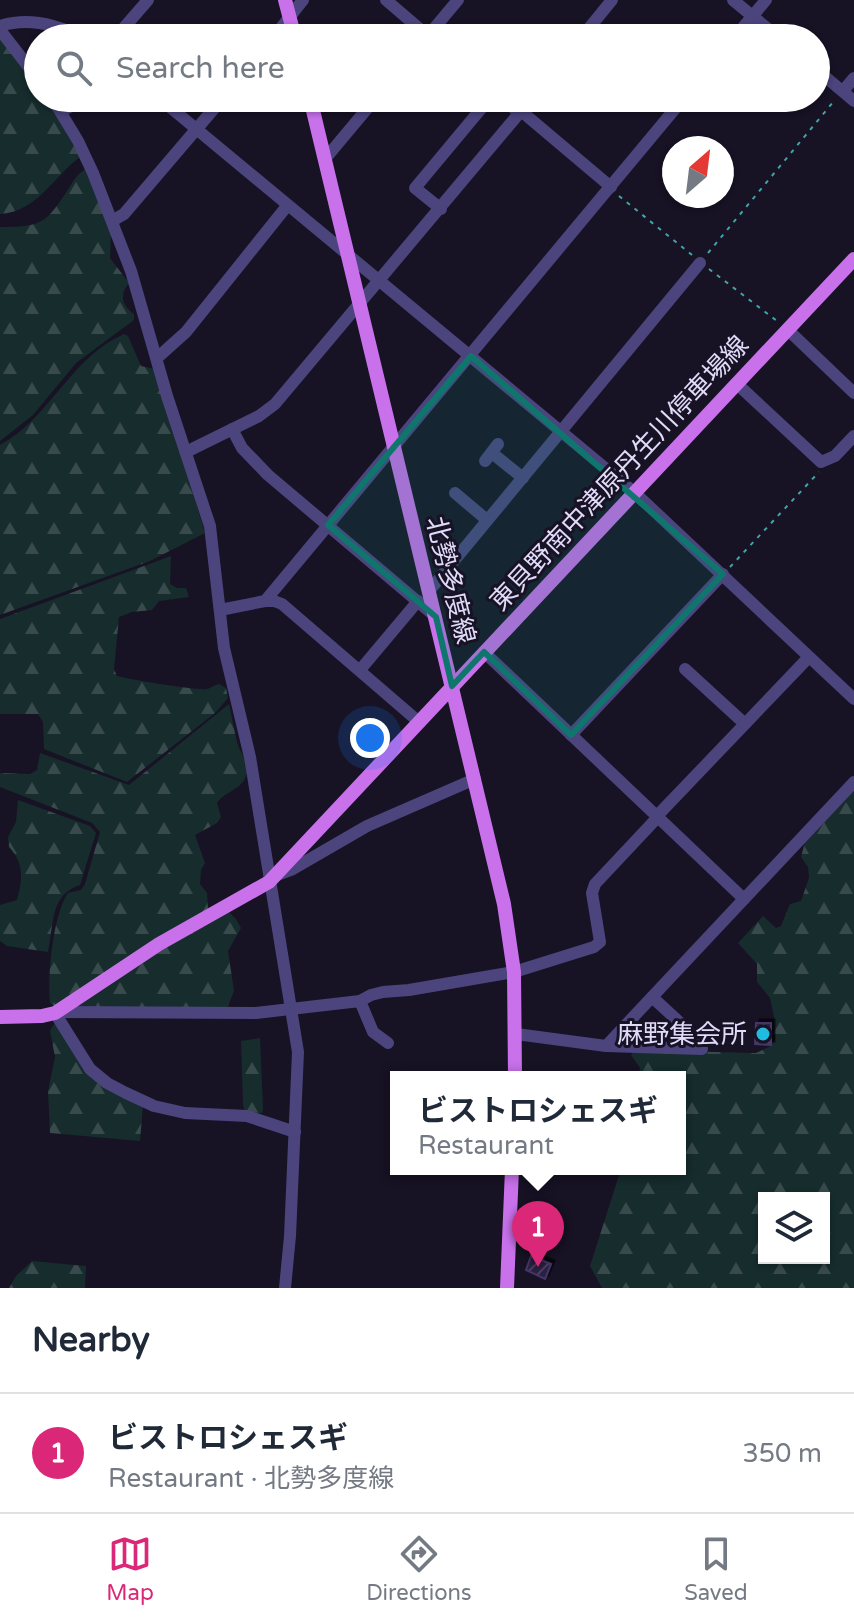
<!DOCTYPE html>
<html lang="en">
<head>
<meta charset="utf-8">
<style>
	body { margin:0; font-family:"Varela Round","Noto Sans JP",sans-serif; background:#f2f2f3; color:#1f2937 }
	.controls { position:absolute; right:24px; bottom:24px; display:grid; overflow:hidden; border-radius:0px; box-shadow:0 2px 6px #0004 }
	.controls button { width:72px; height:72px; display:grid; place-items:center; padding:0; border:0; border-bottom:2px solid #e0e1e3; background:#fff; color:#1f2937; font:40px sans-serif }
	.compass { position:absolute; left:662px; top:136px; width:72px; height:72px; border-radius:50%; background:#fff; box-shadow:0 2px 6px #0004; rotate:28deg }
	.you { position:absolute; left:370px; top:738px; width:28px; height:28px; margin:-20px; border:6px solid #fff; border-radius:50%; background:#1a73e8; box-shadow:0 0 0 12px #1a73e833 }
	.badge { display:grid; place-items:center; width:52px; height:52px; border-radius:50%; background:#db2777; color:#fff; font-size:26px; font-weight:700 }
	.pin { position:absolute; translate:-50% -66px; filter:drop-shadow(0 2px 4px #0008) }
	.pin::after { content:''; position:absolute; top:42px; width:28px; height:24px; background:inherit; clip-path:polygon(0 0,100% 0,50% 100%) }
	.popup { position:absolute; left:390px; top:1071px; width:296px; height:104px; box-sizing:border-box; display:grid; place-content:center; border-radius:0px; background:#fff; filter:drop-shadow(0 2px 6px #0005); font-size:26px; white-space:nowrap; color:#747a83 }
	.popup b { font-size:30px; color:#1f2937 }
	.popup::after { content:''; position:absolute; left:50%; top:100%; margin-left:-16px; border:16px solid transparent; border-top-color:#fff }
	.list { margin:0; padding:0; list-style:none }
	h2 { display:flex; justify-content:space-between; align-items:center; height:104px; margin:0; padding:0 32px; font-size:34px }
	h2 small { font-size:26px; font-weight:400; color:#747a83 }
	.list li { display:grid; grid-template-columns:52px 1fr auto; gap:24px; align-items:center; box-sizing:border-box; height:120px; padding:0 32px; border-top:2px solid #e0e1e3 }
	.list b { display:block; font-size:30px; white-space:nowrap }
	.list p { margin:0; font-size:26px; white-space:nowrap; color:#747a83 }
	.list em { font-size:26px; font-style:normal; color:#747a83 }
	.icon { flex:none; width:44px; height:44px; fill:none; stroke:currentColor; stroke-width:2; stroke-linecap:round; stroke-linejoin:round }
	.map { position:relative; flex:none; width:854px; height:1288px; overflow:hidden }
	.search { position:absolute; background:#fff; box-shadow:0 2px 6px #0004; left:24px; right:24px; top:24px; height:88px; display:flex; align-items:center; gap:20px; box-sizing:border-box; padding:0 28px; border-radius:44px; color:#747a83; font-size:30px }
	.sheet { height:224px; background:#fff }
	nav { display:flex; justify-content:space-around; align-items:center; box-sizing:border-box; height:112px; border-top:2px solid #e0e1e3; background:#fff; font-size:22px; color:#747a83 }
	nav a { display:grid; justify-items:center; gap:4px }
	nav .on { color:#db2777 }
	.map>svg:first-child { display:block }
	.forest { fill:url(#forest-firs); fill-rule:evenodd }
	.building { fill:url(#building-hatch); stroke:#46366b; stroke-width:2; filter:url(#shadow) }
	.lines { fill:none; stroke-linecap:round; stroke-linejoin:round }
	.path { stroke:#40a5a8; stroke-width:2; stroke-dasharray:4 6; stroke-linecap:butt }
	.minor { stroke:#4b447d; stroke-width:12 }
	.major { stroke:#c871eb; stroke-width:14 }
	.marked { fill:#0f766e; fill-opacity:0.2; stroke:#0f766e; stroke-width:6; stroke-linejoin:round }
	.poi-dot { fill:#21bbe0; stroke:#171224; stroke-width:3 }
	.labels { text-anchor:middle; stroke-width:6; stroke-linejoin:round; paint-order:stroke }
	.street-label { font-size:26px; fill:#e1dbfa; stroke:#171224 }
	.poi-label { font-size:26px; fill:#e1dbfa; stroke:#171224; text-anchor:end }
</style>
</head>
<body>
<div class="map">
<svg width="854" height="1288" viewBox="0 0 854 1288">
	<defs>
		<pattern id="forest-firs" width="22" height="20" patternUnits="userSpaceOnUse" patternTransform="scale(2)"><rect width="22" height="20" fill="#162c2d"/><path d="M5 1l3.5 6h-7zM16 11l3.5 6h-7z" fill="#384a4c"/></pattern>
		<pattern id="building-hatch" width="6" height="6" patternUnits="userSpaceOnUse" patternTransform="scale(2)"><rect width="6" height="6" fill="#2b2143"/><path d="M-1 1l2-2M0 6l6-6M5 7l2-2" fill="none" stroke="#49415f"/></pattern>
		<filter id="shadow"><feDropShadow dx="3.5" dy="-3.5" stdDeviation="0" flood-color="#0009"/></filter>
	</defs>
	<rect width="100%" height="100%" fill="#171224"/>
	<g class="forest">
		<path d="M0,37L38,86V98H47L80,157C53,177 37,212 0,214Z"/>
		<path d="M86,169L111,234L110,258L129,283C119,294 122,306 134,314V320L76,363L33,415L0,441V227C43,227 46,223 69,188C74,180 77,174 86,169Z"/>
		<path d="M124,334L128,336L141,366L155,369L205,533L150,561L0,615V445C50,418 71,357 124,334Z"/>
		<path d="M171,556L170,584L177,588H186L189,597L159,601L152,610L132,612L119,617L114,669L117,676C126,679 200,691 207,689C211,688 215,685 219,684L226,688L228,698L215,713L127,782L44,749L43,722L38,714H0V619Z"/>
		<path d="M229,704C232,717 234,730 237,742C240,754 252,763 245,778C240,790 224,792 217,803L221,817L217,823L195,835L205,863L201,870L200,884L207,893L208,909L55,1006L50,1003C47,978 53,914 68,893L81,890L85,884L100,832L92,823L0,787V773L30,774L37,770L40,753L129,785Z"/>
		<path d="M854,786V1288H602L590,1266L621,1169H680V1077H638L640,1068L631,1055L636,1050L756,1053L771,1046L775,1039L774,1017L770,998L757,982V964L738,943L763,916L776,928L781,926L790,904L801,901L809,878L808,867L801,857L806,838ZM764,1198H824V1258H764Z"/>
		<path d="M18,800L90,826L96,833L80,885C50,895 54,923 48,952L7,946L0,941V905L17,900C23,879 24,863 9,847L8,837L16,822Z"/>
		<path d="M227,910L236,919L241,928L228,951L234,991L228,1006L222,1009L72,1010L220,911Z"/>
		<path d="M54,1024L58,1026L83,1069L143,1105L140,1141L50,1133L48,1091L55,1057L50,1031Z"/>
		<path d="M260,1038L263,1109L262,1113L245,1112L243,1105L241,1041Z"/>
		<path d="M32,1261L86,1266L85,1288H9L16,1276Z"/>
	</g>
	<g class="building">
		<path d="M756,1023H771V1045L755,1044Z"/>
		<path d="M531,1256L551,1264L545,1279L526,1270Z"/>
	</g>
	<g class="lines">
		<g class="path">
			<path d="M619,196L692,255"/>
			<path d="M708,253L834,101"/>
			<path d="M709,269L777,321"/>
			<path d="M730,567L819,472"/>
		</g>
		<g class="minor">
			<path d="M386,0L428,36"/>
			<path d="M733,0L779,38"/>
			<path d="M0,26C28,17 58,25 83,38"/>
			<path d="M0,30L38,79"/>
			<path d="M115,38L148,0"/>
			<path d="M273,38L303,0"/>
			<path d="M426,38L458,0"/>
			<path d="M581,38L612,0"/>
			<path d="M734,38L766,0"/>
			<path d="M816,69L854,101"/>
			<path d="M843,91L854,78"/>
			<path d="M52,98L78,141L93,173L131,271L167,396L210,526L224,648L250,757L298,1052L290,1236L285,1288"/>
			<path d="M159,98L634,492L854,699"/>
			<path d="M502,98L519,113"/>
			<path d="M61,111L88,98"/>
			<path d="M521,111L611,187"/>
			<path d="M325,159L376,98"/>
			<path d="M441,209L415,188L490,98"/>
			<path d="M112,221L124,214L223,98"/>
			<path d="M787,329L854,393"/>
			<path d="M157,358L186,332L287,206"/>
			<path d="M736,383L821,462L835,456L854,436"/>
			<path d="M232,429L242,448L268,475L436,617"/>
			<path d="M186,452L259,416L275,404L532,98"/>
			<path d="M492,453L523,478"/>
			<path d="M485,461L498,444"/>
			<path d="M455,493L487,520"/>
			<path d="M429,591L700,263"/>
			<path d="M265,601H274L282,604L419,722"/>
			<path d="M220,610L265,601L684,98"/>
			<path d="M484,652L744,899"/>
			<path d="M685,669L745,724"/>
			<path d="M360,670L418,601"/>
			<path d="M571,735L723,574"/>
			<path d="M656,817L809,657"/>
			<path d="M275,876L291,870L367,826L475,779"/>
			<path d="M360,1001L371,995L383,992L409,990L514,972L594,947L600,942L592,893L595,884L657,818"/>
			<path d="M57,1012L256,1013L360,1001L373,1032L388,1043"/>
			<path d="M55,1013L90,1069L107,1083L126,1093L154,1106L185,1113L247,1116L295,1132"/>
			<path d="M516,1034L606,1046L854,782"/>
			<path d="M606,1046L702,1049L701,1042L652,997"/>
		</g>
		<g class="major">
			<path d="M285,0L295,38"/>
			<path d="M310,98L504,904L514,972L515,1077"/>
			<path d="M0,1017L42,1016L55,1013L159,944L269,882L854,259"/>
			<path d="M507,1288L512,1169"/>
		</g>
	</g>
	<path class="marked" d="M471,356L723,574L571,735L484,652L452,686L436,617L328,525Z"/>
	<circle class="poi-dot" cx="763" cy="1034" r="8"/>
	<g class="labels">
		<g class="street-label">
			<text transform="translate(619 473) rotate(-47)" y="9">東貝野南中津原丹生川停車場線</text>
			<text transform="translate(451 580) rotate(76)" y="9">北勢多度線</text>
		</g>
		<g class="poi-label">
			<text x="747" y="1043">麻野集会所</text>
		</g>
	</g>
</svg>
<div class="controls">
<button><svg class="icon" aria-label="layers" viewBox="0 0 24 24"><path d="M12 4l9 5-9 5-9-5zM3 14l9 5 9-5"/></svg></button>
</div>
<svg class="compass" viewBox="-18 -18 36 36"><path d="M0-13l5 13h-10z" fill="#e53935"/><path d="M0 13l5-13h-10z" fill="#747a83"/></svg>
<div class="you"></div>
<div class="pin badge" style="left:538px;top:1267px">1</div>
<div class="popup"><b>ビストロシェスギ</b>Restaurant</div>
<div class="search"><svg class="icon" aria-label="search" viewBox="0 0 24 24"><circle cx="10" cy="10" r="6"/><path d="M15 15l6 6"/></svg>Search here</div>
</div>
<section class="sheet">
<h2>Nearby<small></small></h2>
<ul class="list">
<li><span class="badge">1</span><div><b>ビストロシェスギ</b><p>Restaurant · 北勢多度線</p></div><em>350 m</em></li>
</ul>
</section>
<nav>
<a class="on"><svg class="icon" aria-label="map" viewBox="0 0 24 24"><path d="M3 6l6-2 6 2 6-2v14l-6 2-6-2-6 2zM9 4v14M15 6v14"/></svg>Map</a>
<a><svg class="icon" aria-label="directions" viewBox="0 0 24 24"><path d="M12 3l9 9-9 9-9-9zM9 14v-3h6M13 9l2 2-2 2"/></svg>Directions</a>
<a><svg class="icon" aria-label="saved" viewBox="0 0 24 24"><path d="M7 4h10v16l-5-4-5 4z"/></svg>Saved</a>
</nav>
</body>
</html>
